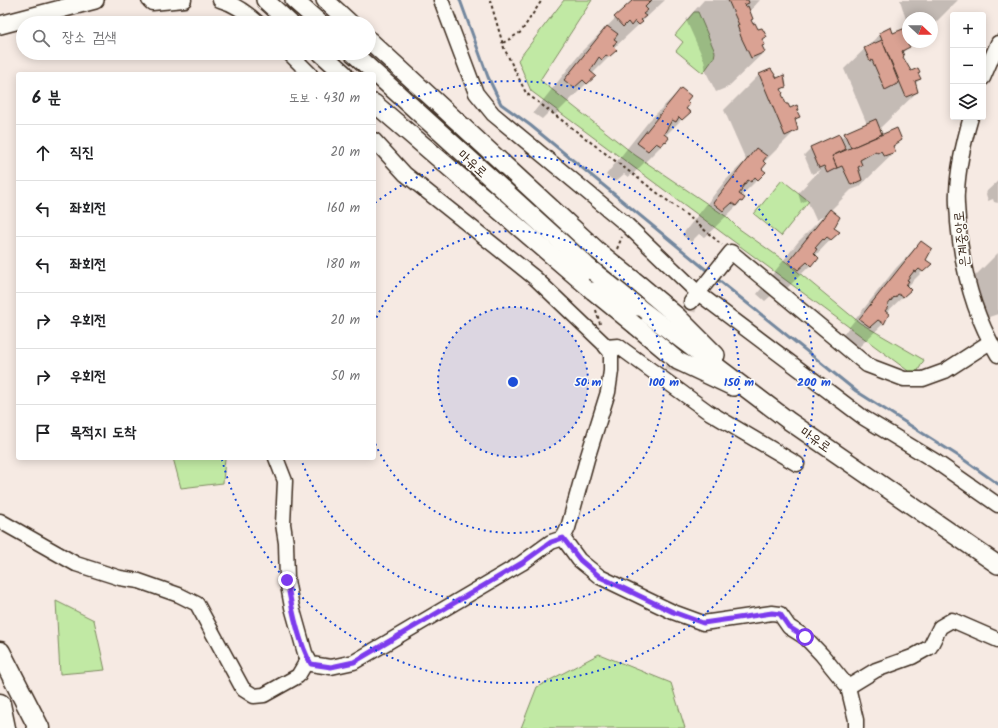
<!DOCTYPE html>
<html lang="ko">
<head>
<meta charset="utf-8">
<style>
	body { margin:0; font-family:Kalam,"Poor Story",sans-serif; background:#f2f2f2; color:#202124 }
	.controls { position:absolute; right:12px; top:12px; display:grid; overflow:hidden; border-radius:4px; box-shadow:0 2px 10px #0003 }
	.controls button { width:36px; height:36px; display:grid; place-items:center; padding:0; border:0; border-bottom:1px solid #e0e0e0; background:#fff; color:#202124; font:20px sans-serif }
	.compass { position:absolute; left:902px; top:12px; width:36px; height:36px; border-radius:50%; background:#fff; box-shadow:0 2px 10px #0003; rotate:112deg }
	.stop { position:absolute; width:12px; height:12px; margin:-9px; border:3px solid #7c3aed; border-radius:50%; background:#fff }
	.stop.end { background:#7c3aed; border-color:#fff; box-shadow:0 1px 4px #0008 }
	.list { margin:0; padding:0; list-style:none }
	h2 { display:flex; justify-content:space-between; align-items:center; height:52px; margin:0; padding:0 16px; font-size:17px }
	h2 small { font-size:13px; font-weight:400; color:#757577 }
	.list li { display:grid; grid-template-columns:26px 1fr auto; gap:12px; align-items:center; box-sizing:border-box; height:56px; padding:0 16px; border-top:1px solid #e0e0e0 }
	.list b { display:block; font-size:15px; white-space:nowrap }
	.list em { font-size:13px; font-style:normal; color:#757577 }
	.icon { flex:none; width:22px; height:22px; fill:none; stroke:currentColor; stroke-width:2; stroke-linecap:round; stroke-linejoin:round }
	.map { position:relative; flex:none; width:998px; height:728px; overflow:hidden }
	.search { position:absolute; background:#fff; box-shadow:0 2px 10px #0003; left:16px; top:16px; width:360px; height:44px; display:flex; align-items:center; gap:10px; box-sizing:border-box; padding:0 14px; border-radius:22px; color:#757577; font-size:15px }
	.panel { position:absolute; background:#fff; box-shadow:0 2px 10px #0003; left:16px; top:72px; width:360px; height:388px; border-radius:4px }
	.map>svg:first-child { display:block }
	.green { fill:#c1e9a4; stroke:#7e8a61 }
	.shadow { fill:#0003 }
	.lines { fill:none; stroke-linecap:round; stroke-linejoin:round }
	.stream { stroke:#73879e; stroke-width:3 }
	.building { fill:#daa293; stroke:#3b2a1e }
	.minor-tunnel { stroke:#d1c4bc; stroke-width:14; stroke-dasharray:14 7; stroke-linecap:butt }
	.minor-casing { stroke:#3b2a1e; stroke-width:17 }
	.major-casing { stroke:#3b2a1e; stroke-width:20 }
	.highway-casing { stroke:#3b2a1e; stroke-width:23 }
	.path { stroke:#3b2a1e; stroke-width:2; stroke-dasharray:3 3; stroke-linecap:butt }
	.minor { stroke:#fdfcf7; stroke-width:14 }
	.major { stroke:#fdfcf7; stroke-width:17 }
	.highway { stroke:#fdfcf7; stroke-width:20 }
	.major-bridge-casing { stroke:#3b2a1e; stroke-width:20; stroke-linecap:butt }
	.major-bridge { stroke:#fdfcf7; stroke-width:17 }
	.route { stroke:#7c3aed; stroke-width:5 }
	.ring { fill:none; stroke:#1d4ed8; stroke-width:2; stroke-dasharray:2 4 }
	.labels { text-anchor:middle; stroke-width:3; stroke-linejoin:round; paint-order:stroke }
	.street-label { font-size:14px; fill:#3b2a1e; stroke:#fdfcf7 }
	.centre { fill:#1d4ed8; stroke:#fdfcf7; stroke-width:2 }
	.ring-label { font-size:12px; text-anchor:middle; font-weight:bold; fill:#1d4ed8; stroke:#fdfcf7; stroke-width:3; stroke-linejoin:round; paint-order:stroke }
</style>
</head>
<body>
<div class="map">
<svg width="998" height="728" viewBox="0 0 998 728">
	<rect width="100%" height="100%" fill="#f6eae3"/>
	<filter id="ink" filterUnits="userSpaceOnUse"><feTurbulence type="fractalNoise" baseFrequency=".025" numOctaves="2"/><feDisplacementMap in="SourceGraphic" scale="8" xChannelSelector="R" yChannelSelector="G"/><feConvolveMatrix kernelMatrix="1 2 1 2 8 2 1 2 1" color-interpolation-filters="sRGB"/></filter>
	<g filter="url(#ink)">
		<g class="green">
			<path d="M564,0H592L540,80L635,155L727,217L738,228L786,262L860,323L924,360L915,376L531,91L518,60Z"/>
			<path d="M694,12H698L715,52L714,58L703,73L676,51L683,42L675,35Z"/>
			<path d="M782,180L809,201L781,236L754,214Z"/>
			<path d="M173,458H225L223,483L181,488Z"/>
			<path d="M56,601L94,620L105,670L60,674Z"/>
			<path d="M599,654L671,683L685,728H521L537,687Z"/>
		</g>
		<g class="shadow">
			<path d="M634,0H665L614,48L616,50L592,74L594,76L555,115L550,111L542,119L533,113L583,50Z"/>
			<path d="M704,0H760L749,12L750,20L757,31L766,37L762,41L764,52L728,87L716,92L706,72L704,60L686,20Z"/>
			<path d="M900,0H958L932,26V18H908V26Z"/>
			<path d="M908,28V42H911L902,54L906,69L910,73L917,74L920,79L915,84L917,92L879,129L882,136L900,139L893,147L895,152L859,187L851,190L830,211L833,228L838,232L815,256L818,258L786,289L774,293L765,301L757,294L798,242L824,216L816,220L807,200L801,203L798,193L820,170L812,174L804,155L811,148L840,139L845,134L867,124L844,69L880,34L892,35Z"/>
			<path d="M770,70L777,80L785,86L781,91V95L790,110L796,107L798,116L794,121L796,130L763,163L761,169L765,172L741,196L743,198L741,202L709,233L704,237L699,234L691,242L682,235L725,181L746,160L724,110L759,75Z"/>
			<path d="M681,89L686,101L685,109L689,112L665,136L668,138L665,142L634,173L628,177L624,174L615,182L606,175L649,121Z"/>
			<path d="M998,181V203L994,202L993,199L988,201L986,194L987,191Z"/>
			<path d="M921,242L925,260L930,264L907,287L910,290L886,313L888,315L883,324L857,349L835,345L896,268Z"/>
			<path d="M998,253V314L986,318L975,276Z"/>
		</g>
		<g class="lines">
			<g class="stream">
				<path d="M460,0L488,77L501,104L530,125L710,273"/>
				<path d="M716,278L856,391L960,457L998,484"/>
			</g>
		</g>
		<g class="building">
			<path d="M633,0H652L645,7L648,10L643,14L646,16L641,20L643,22L639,25L635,21L631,26L628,22L623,27L614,17Z"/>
			<path d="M728,0H748L749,3L744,5L746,7L748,6L753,19L751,20L753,24L755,23L758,29L762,28L767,37L762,39L765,45L762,46L765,52L751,58L741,37L737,25H739Z"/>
			<path d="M607,26L618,34L614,39L617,41L613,46L617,50L609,57L606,55L602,60L599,57L590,71L596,76L587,84L583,80L574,88L564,80Z"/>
			<path d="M891,27L893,33L908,27V42H912L908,44L910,47L902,51L904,56L903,57L911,71L918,68L920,72L918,73L921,79L915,81L918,92L906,97L879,33Z"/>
			<path d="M882,40L899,83L885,90L872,60L870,61L864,48Z"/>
			<path d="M771,69L777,78L784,75L786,87L781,89L783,93L782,94L786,104H788L790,108L797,105L799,110L797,111L800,117L795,119L798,130L785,136L759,74Z"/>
			<path d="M681,88L691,96L687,101L690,104L686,109L691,112L682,120L679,117L676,122L672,120L664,134L669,138L666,142L665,141L661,146L656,143L648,151L637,143Z"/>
			<path d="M876,119L882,134L851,148L844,133Z"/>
			<path d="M897,128L902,140L893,146L896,152L884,156L881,151L877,153L876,151L860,160L862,165L858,167L862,180L851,185L842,166L837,168L832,156Z"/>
			<path d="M839,134L846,149L832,156L837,168L827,173L824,166L819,168L810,147Z"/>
			<path d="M756,148L767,156L763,161L766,164L762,169L766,172L758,180L755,177L751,182L748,180L741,189L742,190L739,194L745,198L742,202L740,201L736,206L732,203L723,211L713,203Z"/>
			<path d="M830,209L840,217L834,228L840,232L831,240L827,237L824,240L823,239L815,248L817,249L814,253L819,258L816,262L815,261L811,266L807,262L798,270L788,262Z"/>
			<path d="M921,241L932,249L926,260L932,264L923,272L919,269L916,272L914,271L907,280L909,281L906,285L911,290L903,297L898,294L895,298L894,297L887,306L888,307L885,311L889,314L884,324L878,320L870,327L859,319Z"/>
		</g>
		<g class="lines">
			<path class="minor-tunnel" d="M671,371L691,302"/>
			<defs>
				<g id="minor">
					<path d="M149,0L152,3L184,0"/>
					<path d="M220,0C235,4 246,12 258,23"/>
					<path d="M441,0L476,93L493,114L627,225L698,293L864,418L935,461L998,505"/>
					<path d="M289,53L310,74"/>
					<path d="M983,78L998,43"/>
					<path d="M971,117C964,141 958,167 957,192C956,202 958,212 958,222C962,270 973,314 998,355"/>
					<path d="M691,302L731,252L867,365L904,379H923L945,371L990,342"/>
					<path d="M606,347L618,346L707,411L797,464"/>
					<path d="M276,458L285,481L283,524L286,543L287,580L292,607L305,653L311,664L331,667L354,662L522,563L551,542L563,538L568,528L587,459L608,392L611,371V353L603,343L535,278L405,174L374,140"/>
					<path d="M0,521L76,564L120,578L139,581L179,595L197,604L243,689L254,696L264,695L298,676L308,659"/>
					<path d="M563,538L579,560L600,577L673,612L703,623L772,613L780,614L789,627L805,637L822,655L848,687L856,720V728"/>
					<path d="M848,687L876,670L912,657L930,647L940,627L952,620L998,640"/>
				</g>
				<g id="major">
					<path d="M265,0L290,23"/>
					<path d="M294,0L320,23"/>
					<path d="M325,0L350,23"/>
					<path d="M0,25L95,0"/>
					<path d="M369,40L598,251"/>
					<path d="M321,53L344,74"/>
					<path d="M353,53L594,272"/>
					<path d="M374,103L593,291"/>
					<path d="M640,285L678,317L716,355"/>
					<path d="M638,307L789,421L998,565"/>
					<path d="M636,326L678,361L733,387"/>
				</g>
				<g id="highway">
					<path d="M0,652L39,728"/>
					<path d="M0,704L5,728"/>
				</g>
			</defs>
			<use href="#minor" class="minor-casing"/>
			<use href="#major" class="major-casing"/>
			<use href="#highway" class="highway-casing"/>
			<g class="path">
				<path d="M490,0L504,48L526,93L693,220L722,245"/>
				<path d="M503,43L521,32L542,0"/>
				<path d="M617,249L622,237"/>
				<path d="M596,310L600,324"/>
			</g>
			<use href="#minor" class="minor"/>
			<use href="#major" class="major"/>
			<use href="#highway" class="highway"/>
			<defs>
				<g id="major-bridge">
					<path d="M598,251L640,285"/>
					<path d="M594,272L638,307"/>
					<path d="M593,291L636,326"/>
				</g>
			</defs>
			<use href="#major-bridge" class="major-bridge-casing"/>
			<use href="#major-bridge" class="major-bridge"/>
		</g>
	</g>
	<g class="lines" filter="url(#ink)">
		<path class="route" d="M287,580C291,605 299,643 311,664L331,667L354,662L522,563L551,542L563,538L580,560L600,577L673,612L703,623L772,613L780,614L789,627L805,637"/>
	</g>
	<circle cx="513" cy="382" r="75" fill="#1d4ed8" fill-opacity=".12"/>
	<g class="ring">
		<circle cx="513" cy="382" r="75"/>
		<path d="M374 323A151 151 0 1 1 374 441"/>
		<path d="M375 203A226 226 0 1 1 301 459"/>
		<path d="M374 115A301 301 0 1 1 222 460"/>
	</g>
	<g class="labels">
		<g class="street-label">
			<text transform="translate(473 163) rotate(42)" y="5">마유로</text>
			<text transform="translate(961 239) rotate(-96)" y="5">은계중앙로</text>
			<text transform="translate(816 439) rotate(35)" y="5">마유로</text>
		</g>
	</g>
	<circle cx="513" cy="382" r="6" class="centre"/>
	<g class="ring-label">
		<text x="588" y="386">50 m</text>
		<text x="664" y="386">100 m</text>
		<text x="739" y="386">150 m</text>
		<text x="814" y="386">200 m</text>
	</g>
</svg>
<div class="controls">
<button>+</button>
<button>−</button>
<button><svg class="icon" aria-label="layers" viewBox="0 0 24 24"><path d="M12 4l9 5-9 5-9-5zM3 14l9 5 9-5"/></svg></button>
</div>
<svg class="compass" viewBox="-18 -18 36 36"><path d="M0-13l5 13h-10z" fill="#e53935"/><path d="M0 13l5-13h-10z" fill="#757577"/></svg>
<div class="stop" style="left:805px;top:637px"></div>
<div class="stop end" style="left:287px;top:580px"></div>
<div class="search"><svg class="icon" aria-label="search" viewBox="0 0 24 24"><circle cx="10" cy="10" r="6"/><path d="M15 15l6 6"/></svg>장소 검색</div>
<section class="panel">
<h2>6 분<small>도보 · 430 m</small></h2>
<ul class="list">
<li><svg class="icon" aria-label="ahead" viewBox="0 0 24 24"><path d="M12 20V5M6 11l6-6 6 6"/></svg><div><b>직진</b></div><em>20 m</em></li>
<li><svg class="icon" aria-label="left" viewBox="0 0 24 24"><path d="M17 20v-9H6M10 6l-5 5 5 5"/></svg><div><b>좌회전</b></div><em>160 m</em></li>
<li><svg class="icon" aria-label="left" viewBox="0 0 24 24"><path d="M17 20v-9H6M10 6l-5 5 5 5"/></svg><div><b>좌회전</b></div><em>180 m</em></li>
<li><svg class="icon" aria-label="right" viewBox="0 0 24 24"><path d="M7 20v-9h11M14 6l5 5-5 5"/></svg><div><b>우회전</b></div><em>20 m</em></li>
<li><svg class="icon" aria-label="right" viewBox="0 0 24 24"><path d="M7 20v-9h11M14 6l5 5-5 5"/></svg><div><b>우회전</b></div><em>50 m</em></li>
<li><svg class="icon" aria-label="arrive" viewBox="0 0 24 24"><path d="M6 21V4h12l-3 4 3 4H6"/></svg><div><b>목적지 도착</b></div></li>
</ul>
</section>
</div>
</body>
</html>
